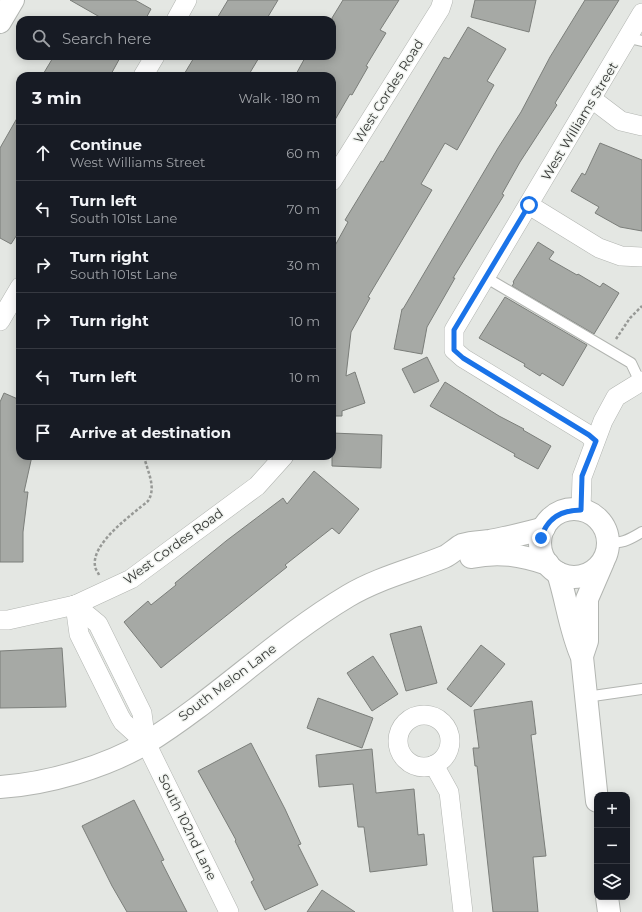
<!DOCTYPE html>
<html lang="en">
<head>
<meta charset="utf-8">
<style>
	body { margin:0; font-family:Montserrat,sans-serif; background:#20242c; color:#f1f3f6 }
	.controls { position:absolute; right:12px; bottom:12px; display:grid; overflow:hidden; border-radius:8px; box-shadow:0 2px 10px #0003 }
	.controls button { width:36px; height:36px; display:grid; place-items:center; padding:0; border:0; border-bottom:1px solid #363941; background:#171b24; color:#f1f3f6; font:20px sans-serif }
	.stop { position:absolute; width:12px; height:12px; margin:-9px; border:3px solid #1a73e8; border-radius:50%; background:#fff }
	.stop.end { background:#1a73e8; border-color:#fff; box-shadow:0 1px 4px #0008 }
	.list { margin:0; padding:0; list-style:none }
	h2 { display:flex; justify-content:space-between; align-items:center; height:52px; margin:0; padding:0 16px; font-size:17px }
	h2 small { font-size:13px; font-weight:400; color:#9ea1a6 }
	.list li { display:grid; grid-template-columns:26px 1fr auto; gap:12px; align-items:center; box-sizing:border-box; height:56px; padding:0 16px; border-top:1px solid #363941 }
	.list b { display:block; font-size:15px; white-space:nowrap }
	.list p { margin:0; font-size:13px; white-space:nowrap; color:#9ea1a6 }
	.list em { font-size:13px; font-style:normal; color:#9ea1a6 }
	.icon { flex:none; width:22px; height:22px; fill:none; stroke:currentColor; stroke-width:2; stroke-linecap:round; stroke-linejoin:round }
	.map { position:relative; flex:none; width:642px; height:912px; overflow:hidden }
	.search { position:absolute; background:#171b24; box-shadow:0 2px 10px #0003; left:16px; top:16px; width:320px; height:44px; display:flex; align-items:center; gap:10px; box-sizing:border-box; padding:0 14px; border-radius:12px; color:#9ea1a6; font-size:15px }
	.panel { position:absolute; background:#171b24; box-shadow:0 2px 10px #0003; left:16px; top:72px; width:320px; height:388px; border-radius:12px }
	.map>svg:first-child { display:block }
	.building { fill:#a6a9a5; stroke:#7b7e7a }
	.lines { fill:none; stroke-linecap:round; stroke-linejoin:round }
	.lane-casing { stroke:#b2b5b1; stroke-width:12 }
	.street-casing { stroke:#b2b5b1; stroke-width:20 }
	.secondary-casing { stroke:#b2b5b1; stroke-width:24 }
	.path { stroke:#979996; stroke-width:2.5; stroke-dasharray:3 2; stroke-linecap:butt }
	.lane { stroke:#fff; stroke-width:10 }
	.street { stroke:#fff; stroke-width:19 }
	.secondary { stroke:#fff; stroke-width:22 }
	.route { stroke:#1a73e8; stroke-width:5 }
	.labels { text-anchor:middle; stroke-width:3; stroke-linejoin:round; paint-order:stroke }
	.street-label { font-size:13px; fill:#373937; stroke:#f1f4f0 }
</style>
</head>
<body>
<div class="map">
<svg width="642" height="912" viewBox="0 0 642 912">
	<rect width="100%" height="100%" fill="#e4e7e3"/>
	<g class="building">
		<path d="M70,0H135L151,9L145,20H105Z"/>
		<path d="M228,0H278L266,20H216Z"/>
		<path d="M343,0H399L380,30L386,33L366,66L368,67L352,95L350,94L332,125V76H295L306,56H332V18Z"/>
		<path d="M475,0H536L529,32L471,17Z"/>
		<path d="M585,0H619L555,103L557,105L520,162L502,194L504,195L453,278H455L427,327L422,354L394,349L402,309H403L498,148L521,112L550,57Z"/>
		<path d="M468,27L506,49L487,81L494,85L457,150L445,143L421,184L432,190L368,297L370,298L351,332L346,376L355,372L365,403L342,411V416H332V251L348,222L345,220L381,161L383,162L444,57L449,59Z"/>
		<path d="M54,56H121L110,76H42Z"/>
		<path d="M195,56H260L248,76H183Z"/>
		<path d="M20,113V230L11,244L0,238V148Z"/>
		<path d="M600,143L642,160V231L620,227L595,213L599,207L571,191L582,173L585,175Z"/>
		<path d="M538,242L554,252L549,259L577,275L578,274L600,287L603,283L619,293L594,334L512,286L514,283L513,282Z"/>
		<path d="M505,297L587,345L563,386L542,373L540,376L524,366L525,364L479,338Z"/>
		<path d="M427,357L439,381L414,393L402,369Z"/>
		<path d="M445,382L499,416L524,429L523,430L551,446L538,469L514,456L515,454L430,406Z"/>
		<path d="M4,393L20,400V456H32L24,492H28L23,532V562H0V402Z"/>
		<path d="M332,433L382,435L381,468L332,466Z"/>
		<path d="M314,471L359,509L339,534L332,528L285,565L287,567L161,668L124,622L148,601L151,605L176,585L175,583L226,541L283,498L287,504Z"/>
		<path d="M421,626L437,683L406,691L390,634Z"/>
		<path d="M481,645L505,664L471,707L447,689Z"/>
		<path d="M62,648L66,707L0,708V651Z"/>
		<path d="M373,656L398,694L372,711L347,673Z"/>
		<path d="M318,698L373,718L362,748L307,728Z"/>
		<path d="M532,701L536,734L531,735L546,856L533,857L538,912H493L477,766H475L473,748H479L474,710Z"/>
		<path d="M251,743L285,809L301,844L298,845L318,885L265,910L251,882L254,880L235,841L236,840L198,771Z"/>
		<path d="M372,749L376,793L414,789L418,835L424,834L427,865L370,872L364,827H358L353,784L319,787L316,755Z"/>
		<path d="M134,800L164,860L161,861L187,912H127L112,886L82,826Z"/>
		<path d="M322,890L355,912H307Z"/>
	</g>
	<g class="lines">
		<defs>
			<g id="lane">
				<path d="M629,38L642,41"/>
				<path d="M485,277L631,363L640,382"/>
				<path d="M608,539C618,547 632,538 642,532"/>
				<path d="M586,697L642,689"/>
			</g>
			<g id="street">
				<path d="M176,20L187,0"/>
				<path d="M143,76L155,56"/>
				<path d="M592,99L621,121L642,126"/>
				<path d="M332,181L440,9L443,0"/>
				<path d="M529,205L599,248L621,256L642,257"/>
				<path d="M0,321L20,287"/>
				<path d="M595,441L589,435L463,358L454,350V330L642,13"/>
				<path d="M581,510L582,477L603,421L616,397L642,381"/>
				<path d="M75,605L98,624L142,713L146,743L229,912"/>
				<path d="M75,605L79,634L120,717L123,722L146,743"/>
				<path d="M0,620H8L75,605L131,579L257,486L284,456"/>
				<circle cx="424" cy="741" r="26"/>
				<path d="M434,765L449,792L463,912"/>
			</g>
			<g id="secondary">
				<path d="M0,22L13,0"/>
				<circle cx="574" cy="543" r="34"/>
				<path d="M471,557C499,551 521,555 548,564"/>
				<path d="M558,573C567,601 570,630 582,657L597,801"/>
				<path d="M582,656L587,641V599L603,562"/>
				<path d="M0,787C47,784 106,767 146,743C217,699 276,639 348,596C378,578 412,570 444,557C451,554 456,548 462,545C471,542 481,542 490,541C508,537 526,534 544,528"/>
				<path d="M607,897L609,912"/>
			</g>
		</defs>
		<use href="#lane" class="lane-casing"/>
		<use href="#street" class="street-casing"/>
		<use href="#secondary" class="secondary-casing"/>
		<g class="path">
			<path d="M616,339L630,318L642,306"/>
			<path d="M99,575C98,572 95,569 95,566C91,543 133,514 148,501C157,487 147,471 144,456"/>
		</g>
		<use href="#lane" class="lane"/>
		<use href="#street" class="street"/>
		<use href="#secondary" class="secondary"/>
	</g>
	<g class="lines">
		<path class="route" d="M529,205L454,330V350L463,358L589,435L596,441L582,476L581,510C561,510 547,518 541,538"/>
	</g>
	<g class="labels">
		<g class="street-label">
			<text transform="translate(388 91) rotate(-58)" y="5">West Cordes Road</text>
			<text transform="translate(579 121) rotate(-59)" y="5">West Williams Street</text>
			<text transform="translate(173 546) rotate(-36)" y="5">West Cordes Road</text>
			<text transform="translate(227 682) rotate(-37)" y="5">South Melon Lane</text>
			<text transform="translate(188 827) rotate(64)" y="5">South 102nd Lane</text>
		</g>
	</g>
</svg>
<div class="controls">
<button>+</button>
<button>−</button>
<button><svg class="icon" aria-label="layers" viewBox="0 0 24 24"><path d="M12 4l9 5-9 5-9-5zM3 14l9 5 9-5"/></svg></button>
</div>
<div class="stop" style="left:529px;top:205px"></div>
<div class="stop end" style="left:541px;top:538px"></div>
<div class="search"><svg class="icon" aria-label="search" viewBox="0 0 24 24"><circle cx="10" cy="10" r="6"/><path d="M15 15l6 6"/></svg>Search here</div>
<section class="panel">
<h2>3 min<small>Walk · 180 m</small></h2>
<ul class="list">
<li><svg class="icon" aria-label="ahead" viewBox="0 0 24 24"><path d="M12 20V5M6 11l6-6 6 6"/></svg><div><b>Continue</b><p>West Williams Street</p></div><em>60 m</em></li>
<li><svg class="icon" aria-label="left" viewBox="0 0 24 24"><path d="M17 20v-9H6M10 6l-5 5 5 5"/></svg><div><b>Turn left</b><p>South 101st Lane</p></div><em>70 m</em></li>
<li><svg class="icon" aria-label="right" viewBox="0 0 24 24"><path d="M7 20v-9h11M14 6l5 5-5 5"/></svg><div><b>Turn right</b><p>South 101st Lane</p></div><em>30 m</em></li>
<li><svg class="icon" aria-label="right" viewBox="0 0 24 24"><path d="M7 20v-9h11M14 6l5 5-5 5"/></svg><div><b>Turn right</b></div><em>10 m</em></li>
<li><svg class="icon" aria-label="left" viewBox="0 0 24 24"><path d="M17 20v-9H6M10 6l-5 5 5 5"/></svg><div><b>Turn left</b></div><em>10 m</em></li>
<li><svg class="icon" aria-label="arrive" viewBox="0 0 24 24"><path d="M6 21V4h12l-3 4 3 4H6"/></svg><div><b>Arrive at destination</b></div></li>
</ul>
</section>
</div>
</body>
</html>
